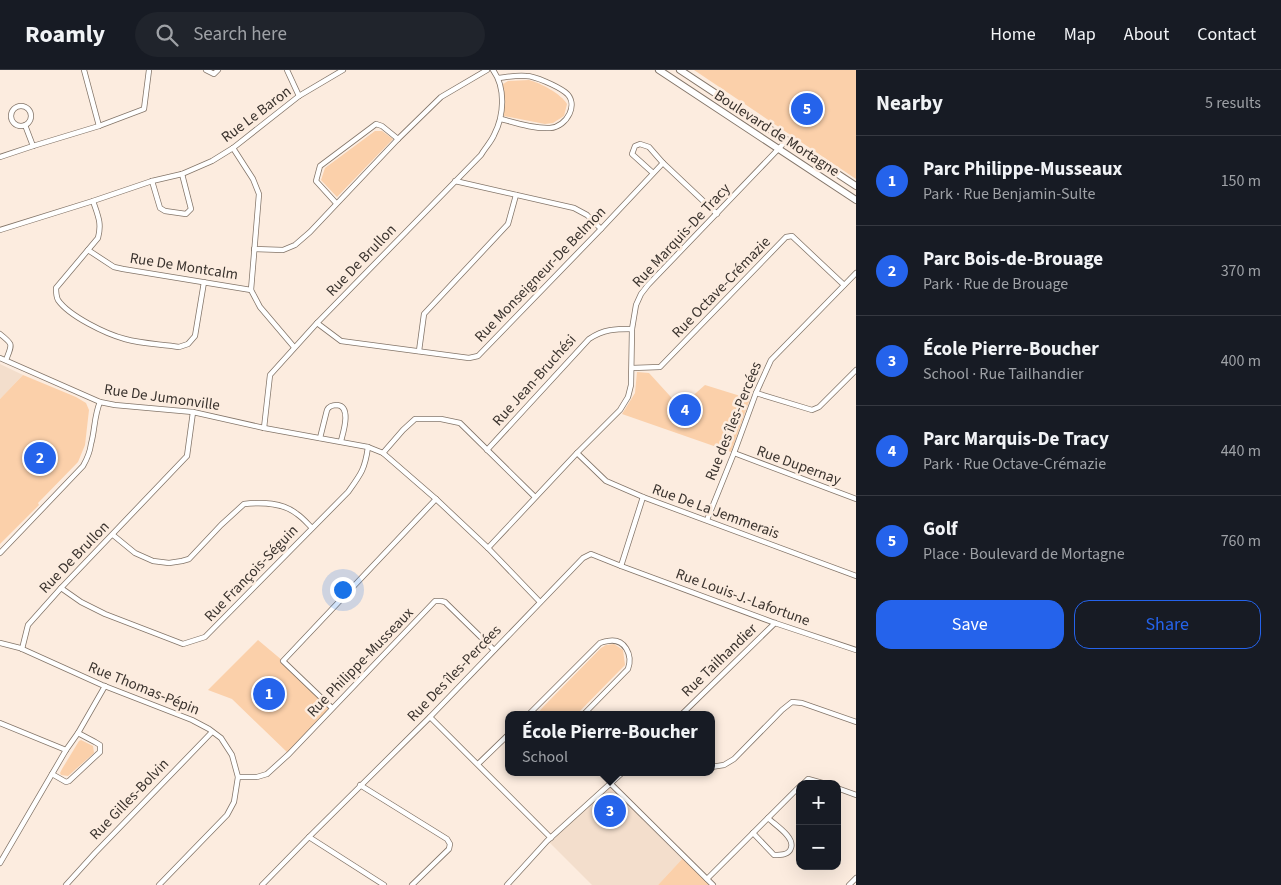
<!DOCTYPE html>
<html lang="en">
<head>
<meta charset="utf-8">
<style>
	body { margin:0; font-family:"Source Sans 3",sans-serif; background:#20242c; color:#f1f3f6 }
	.controls { position:absolute; right:15px; bottom:15px; display:grid; overflow:hidden; border-radius:10px; box-shadow:0 5px 20px #0002 }
	.controls button { width:45px; height:45px; display:grid; place-items:center; padding:0; border:0; border-bottom:1px solid #363941; background:#171b24; color:#f1f3f6; font:25px sans-serif }
	.you { position:absolute; left:342px; top:519px; width:18px; height:18px; margin:-12px; border:4px solid #fff; border-radius:50%; background:#1a73e8; box-shadow:0 0 0 8px #1a73e833 }
	.badge { display:grid; place-items:center; width:32px; height:32px; border-radius:50%; background:#2563eb; color:#fff; font-size:16px; font-weight:700 }
	.pin { position:absolute; translate:-50% -50%; border:2px solid #fff; box-shadow:0 1px 5px #0006 }
	.popup { position:absolute; left:505px; top:641px; width:210px; height:65px; box-sizing:border-box; display:grid; place-content:center; border-radius:10px; background:#171b24; filter:drop-shadow(0 1px 4px #0005); font-size:16px; white-space:nowrap; color:#9ea1a6 }
	.popup b { font-size:19px; color:#f1f3f6 }
	.popup::after { content:''; position:absolute; left:50%; top:100%; margin-left:-10px; border:10px solid transparent; border-top-color:#171b24 }
	.list { margin:0; padding:0; list-style:none }
	h2 { display:flex; justify-content:space-between; align-items:center; height:65px; margin:0; padding:0 20px; font-size:21px }
	h2 small { font-size:16px; font-weight:400; color:#9ea1a6 }
	.list li { display:grid; grid-template-columns:32px 1fr auto; gap:15px; align-items:center; box-sizing:border-box; height:90px; padding:0 20px; border-top:1px solid #363941 }
	.list b { display:block; font-size:19px; white-space:nowrap }
	.list p { margin:0; font-size:16px; white-space:nowrap; color:#9ea1a6 }
	.list em { font-size:16px; font-style:normal; color:#9ea1a6 }
	.actions { display:flex; gap:10px; padding:15px 20px }
	.actions a { flex:1; padding:11px 0; border:1px solid #2563eb; border-radius:15px; text-align:center; font-size:18px; color:#2563eb }
	.actions .main { background:#2563eb; color:#fff }
	.icon { flex:none; width:28px; height:28px; fill:none; stroke:currentColor; stroke-width:2; stroke-linecap:round; stroke-linejoin:round }
	.map { position:relative; flex:none; width:856px; height:815px; overflow:hidden }
	header { display:flex; align-items:center; gap:30px; box-sizing:border-box; height:70px; padding:0 25px; background:#171b24; border-bottom:1px solid #363941 }
	header strong { font-size:24px }
	nav { display:flex; gap:28px; margin-inline-start:auto; font-size:18px }
	.search { width:350px; height:45px; background:#20242c; display:flex; align-items:center; gap:12px; box-sizing:border-box; padding:0 18px; border-radius:28px; color:#9ea1a6; font-size:19px }
	main { display:flex }
	aside { flex:1; background:#171b24 }
	.map>svg:first-child { display:block }
	.built { fill:#f3decc }
	.green { fill:#fbd0aa }
	.lines { fill:none; stroke-linecap:round; stroke-linejoin:round }
	.street-casing { stroke:#837569; stroke-width:6 }
	.secondary-casing { stroke:#837569; stroke-width:8 }
	.street { stroke:#fff; stroke-width:4.5 }
	.secondary { stroke:#fff; stroke-width:6 }
	.labels { text-anchor:middle; stroke-width:5; stroke-linejoin:round; paint-order:stroke }
	.street-label { font-size:15px; fill:#3a332e; stroke:#fcecdf }
</style>
</head>
<body>
<header>
<strong>Roamly</strong>
<div class="search"><svg class="icon" aria-label="search" viewBox="0 0 24 24"><circle cx="10" cy="10" r="6"/><path d="M15 15l6 6"/></svg>Search here</div>
<nav><a>Home</a><a>Map</a><a>About</a><a>Contact</a></nav>
</header>
<main>
<div class="map">
<svg width="856" height="815" viewBox="0 0 856 815">
	<rect width="100%" height="100%" fill="#fcecdf"/>
	<g class="built">
		<path d="M0,294L23,305L0,329Z"/>
		<path d="M611,714L684,787L658,815H592L548,771Z"/>
	</g>
	<g class="green">
		<path d="M694,0H856V109Z"/>
		<path d="M529,10C541,13 561,24 567,34L564,46L553,53L545,54L504,46L503,14L508,11Z"/>
		<path d="M375,61H382L393,69L337,127L321,110L325,98Z"/>
		<path d="M637,302L649,303L680,337L705,315L750,329L731,382L622,344L635,323Z"/>
		<path d="M23,305L76,327L86,333L89,340L85,375L78,392L38,433L39,435L0,474V329Z"/>
		<path d="M258,570L283,591L332,638L289,684L232,629L208,620Z"/>
		<path d="M614,574L623,580L625,595L576,645H539L538,643L543,637L601,578L606,575Z"/>
		<path d="M81,670L93,676L94,683L68,706L61,705L60,703L62,699L79,671Z"/>
		<path d="M684,787L713,815H658Z"/>
	</g>
	<g class="lines">
		<defs>
			<g id="street">
				<path d="M84,0L99,56"/>
				<path d="M206,0L214,4L218,0"/>
				<path d="M287,0L299,26"/>
				<path d="M498,8C507,7 517,5 526,6C535,6 557,16 565,22C580,33 567,57 550,58C534,59 516,53 501,49"/>
				<circle cx="21" cy="46" r="10"/>
				<path d="M25,55L33,76"/>
				<path d="M233,78L253,109L259,124L251,220L260,237L294,277"/>
				<path d="M0,87L33,76L99,56L144,39L149,0"/>
				<path d="M653,103L632,84L635,76L640,74L649,77L663,93"/>
				<path d="M152,111L160,138L165,141L186,144L191,139L182,104"/>
				<path d="M455,111L574,138L587,145L601,159"/>
				<path d="M93,131C98,146 102,153 98,168L56,218C56,222 56,226 58,230C69,246 106,264 125,269C142,274 162,274 179,277L188,274L195,266L204,212"/>
				<path d="M336,133L316,111L320,96L376,54L382,56L398,69"/>
				<path d="M0,160L93,131L152,111L182,104L212,91L233,78L299,26L343,0"/>
				<path d="M254,179L283,180L295,175L310,162L398,69L441,27L487,0"/>
				<path d="M88,180L114,197L123,199L251,220"/>
				<path d="M317,253L341,271L469,288L478,286L601,159L663,93L717,144"/>
				<path d="M0,264C14,275 12,274 6,290"/>
				<path d="M419,281L424,244L508,154L516,125"/>
				<path d="M0,288L100,332L115,335L193,342L264,358L368,377L383,383L436,429L488,478L540,532"/>
				<path d="M632,298L660,297L786,167L792,166L844,215"/>
				<path d="M756,323L812,340L819,337L856,300"/>
				<path d="M264,358L270,305L317,253L481,85C485,78 491,72 494,65C504,46 506,18 493,0"/>
				<path d="M320,368L327,340C329,336 332,335 337,335C352,336 343,363 341,371"/>
				<path d="M487,380L589,269C604,259 615,259 632,259"/>
				<path d="M383,383L403,360L415,349H441L460,353L535,427"/>
				<path d="M577,383L606,411L643,427L856,506"/>
				<path d="M734,383L856,429"/>
				<path d="M707,450L734,383L756,323L771,290L856,203"/>
				<path d="M113,465L135,483L153,491L169,493L182,491L189,489L221,455L244,434C262,432 282,432 297,444C303,448 307,453 312,458"/>
				<path d="M488,478L577,383L620,340L628,327L631,315L632,259L636,235L641,224L648,215L786,71"/>
				<path d="M0,483L83,396C87,389 90,382 91,374C95,360 94,346 100,332"/>
				<path d="M621,496L775,553L856,580"/>
				<path d="M61,518L81,532L105,544L183,574L205,567L348,422C361,404 365,399 368,377"/>
				<path d="M0,573L20,578L102,615L192,650L209,659L221,668L232,685L238,707L234,732L227,745L159,815"/>
				<path d="M22,579L28,555L61,518L187,386L193,342"/>
				<path d="M332,638L283,591L436,429"/>
				<path d="M528,645L600,573C603,572 606,571 608,571C625,568 633,585 628,599L583,645"/>
				<path d="M681,645L775,553"/>
				<path d="M430,647L551,768"/>
				<path d="M0,653L66,680"/>
				<path d="M478,694L509,664"/>
				<path d="M711,697L724,695L734,689L782,640L792,632L802,633L856,652"/>
				<path d="M52,704L66,712L69,711L100,682V675L95,672L78,663"/>
				<path d="M238,707H257L267,704L289,684L435,531H441L445,532L494,580"/>
				<path d="M611,714L713,815"/>
				<path d="M803,714L808,709L826,714"/>
				<path d="M360,715L447,769L450,774L449,779L412,815"/>
				<path d="M837,718L856,725"/>
				<path d="M753,763L774,785C781,785 789,785 791,778C795,767 775,755 768,748"/>
				<path d="M309,767L384,815"/>
				<path d="M0,793L66,680L78,663L105,616"/>
				<path d="M707,809L800,716"/>
				<path d="M66,815L95,783L212,662"/>
				<path d="M262,815L309,767L430,647L583,488L591,484L621,496L643,427"/>
				<path d="M507,815L547,771L623,702"/>
				<path d="M849,815L856,808"/>
			</g>
			<g id="secondary">
				<path d="M659,0L856,130"/>
				<path d="M680,0L856,116"/>
			</g>
		</defs>
		<use href="#street" class="street-casing"/>
		<use href="#secondary" class="secondary-casing"/>
		<use href="#street" class="street"/>
		<use href="#secondary" class="secondary"/>
	</g>
	<g class="labels">
		<g class="street-label">
			<text transform="translate(256 44) rotate(-37)" y="5">Rue Le Baron</text>
			<text transform="translate(777 63) rotate(33)" y="5">Boulevard de Mortagne</text>
			<text transform="translate(681 165) rotate(-47)" y="5">Rue Marquis-De Tracy</text>
			<text transform="translate(361 190) rotate(-46)" y="5">Rue De Brullon</text>
			<text transform="translate(184 196) rotate(9)" y="5">Rue De Montcalm</text>
			<text transform="translate(540 204) rotate(-46)" y="5">Rue Monseigneur-De Belmon</text>
			<text transform="translate(721 217) rotate(-46)" y="5">Rue Octave-Crémazie</text>
			<text transform="translate(534 310) rotate(-48)" y="5">Rue Jean-Bruchési</text>
			<text transform="translate(162 327) rotate(8)" y="5">Rue De Jumonville</text>
			<text transform="translate(733 351) rotate(-68)" y="5">Rue des îles-Percées</text>
			<text transform="translate(799 395) rotate(20)" y="5">Rue Dupernay</text>
			<text transform="translate(716 441) rotate(20)" y="5">Rue De La Jemmerais</text>
			<text transform="translate(74 487) rotate(-46)" y="5">Rue De Brullon</text>
			<text transform="translate(251 503) rotate(-46)" y="5">Rue François-Séguin</text>
			<text transform="translate(743 527) rotate(20)" y="5">Rue Louis-J.-Lafortune</text>
			<text transform="translate(719 590) rotate(-44)" y="5">Rue Tailhandier</text>
			<text transform="translate(360 592) rotate(-46)" y="5">Rue Philippe-Musseaux</text>
			<text transform="translate(454 603) rotate(-46)" y="5">Rue Des îles-Percées</text>
			<text transform="translate(144 618) rotate(22)" y="5">Rue Thomas-Pépin</text>
			<text transform="translate(129 729) rotate(-46)" y="5">Rue Gilles-Bolvin</text>
		</g>
	</g>
</svg>
<div class="controls">
<button>+</button>
<button>−</button>
</div>
<div class="you"></div>
<div class="pin badge" style="left:269px;top:624px">1</div>
<div class="pin badge" style="left:40px;top:388px">2</div>
<div class="pin badge" style="left:610px;top:741px">3</div>
<div class="popup"><b>École Pierre-Boucher</b>School</div>
<div class="pin badge" style="left:685px;top:340px">4</div>
<div class="pin badge" style="left:807px;top:39px">5</div>
</div>
<aside>
<h2>Nearby<small>5 results</small></h2>
<ul class="list">
<li><span class="badge">1</span><div><b>Parc Philippe-Musseaux</b><p>Park · Rue Benjamin-Sulte</p></div><em>150 m</em></li>
<li><span class="badge">2</span><div><b>Parc Bois-de-Brouage</b><p>Park · Rue de Brouage</p></div><em>370 m</em></li>
<li><span class="badge">3</span><div><b>École Pierre-Boucher</b><p>School · Rue Tailhandier</p></div><em>400 m</em></li>
<li><span class="badge">4</span><div><b>Parc Marquis-De Tracy</b><p>Park · Rue Octave-Crémazie</p></div><em>440 m</em></li>
<li><span class="badge">5</span><div><b>Golf</b><p>Place · Boulevard de Mortagne</p></div><em>760 m</em></li>
</ul>
<div class="actions"><a class="main">Save</a><a>Share</a></div>
</aside>
</main>
</body>
</html>
